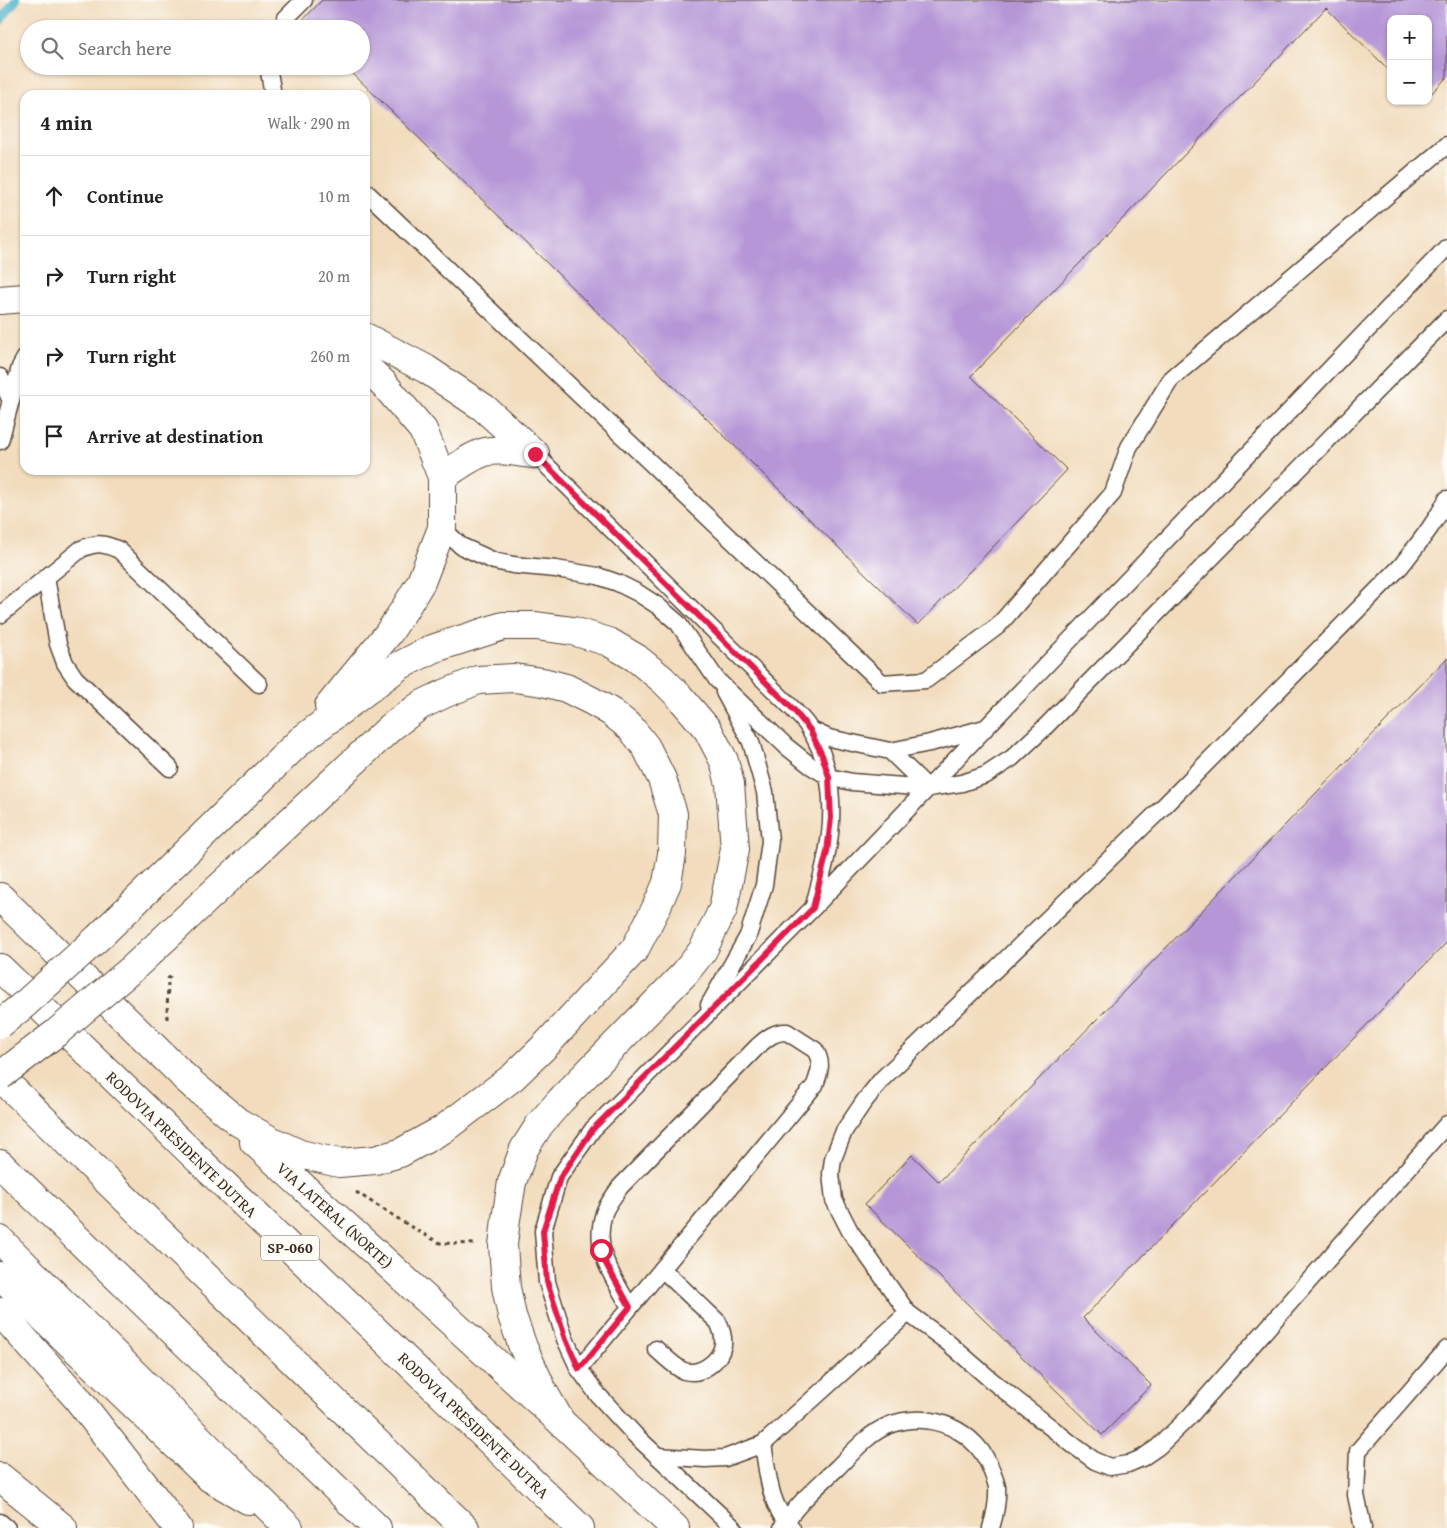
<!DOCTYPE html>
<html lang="en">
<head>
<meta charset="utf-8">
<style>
	body { margin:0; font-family:"Gentium Book Plus",serif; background:#f2f2f2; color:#222 }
	.controls { position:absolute; right:15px; top:15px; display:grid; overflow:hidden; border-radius:10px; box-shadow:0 1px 4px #0004 }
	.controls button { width:45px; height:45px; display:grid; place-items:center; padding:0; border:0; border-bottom:1px solid #e0e0e0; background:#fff; color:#222; font:25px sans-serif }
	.stop { position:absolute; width:15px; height:15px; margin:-11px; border:4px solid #e11d48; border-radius:50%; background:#fff }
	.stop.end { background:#e11d48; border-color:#fff; box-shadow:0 1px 5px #0008 }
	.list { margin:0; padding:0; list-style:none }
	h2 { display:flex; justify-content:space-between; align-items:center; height:65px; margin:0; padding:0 20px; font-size:21px }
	h2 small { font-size:16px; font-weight:400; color:#767676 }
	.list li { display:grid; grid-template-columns:32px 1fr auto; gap:15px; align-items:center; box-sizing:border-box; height:80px; padding:0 20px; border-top:1px solid #e0e0e0 }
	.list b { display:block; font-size:19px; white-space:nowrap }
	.list em { font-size:16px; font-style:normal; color:#767676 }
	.icon { flex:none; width:28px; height:28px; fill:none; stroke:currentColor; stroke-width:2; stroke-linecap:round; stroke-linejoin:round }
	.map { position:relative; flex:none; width:1447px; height:1528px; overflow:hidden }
	.search { position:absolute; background:#fff; box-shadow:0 1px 4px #0004; left:20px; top:20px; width:350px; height:55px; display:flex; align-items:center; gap:12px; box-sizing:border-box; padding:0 18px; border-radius:28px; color:#767676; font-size:19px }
	.panel { position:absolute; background:#fff; box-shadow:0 1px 4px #0004; left:20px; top:90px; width:350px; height:385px; border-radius:15px }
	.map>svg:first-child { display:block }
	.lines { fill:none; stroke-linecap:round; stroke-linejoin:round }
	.stream { stroke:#4cb2cb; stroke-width:9 }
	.building { fill:#b696d7 }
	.service-casing { stroke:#564536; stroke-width:19 }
	.secondary-casing { stroke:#564536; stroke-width:30 }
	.motorway-casing { stroke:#564536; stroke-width:30 }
	.path { stroke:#564536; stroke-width:3; stroke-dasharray:4 4; stroke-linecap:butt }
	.service { stroke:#fff; stroke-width:16 }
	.secondary { stroke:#fff; stroke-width:28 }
	.motorway { stroke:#fff; stroke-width:28 }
	.secondary-bridge-casing { stroke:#564536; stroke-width:30; stroke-linecap:butt }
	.secondary-bridge { stroke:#fff; stroke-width:28 }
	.route { stroke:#e11d48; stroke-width:6 }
	.labels { text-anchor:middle; stroke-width:5; stroke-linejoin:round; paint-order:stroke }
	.shield { fill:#fdfcf7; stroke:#75695f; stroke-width:1 }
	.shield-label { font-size:15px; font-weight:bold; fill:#3b2a1e }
	.street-label { font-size:16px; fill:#3b2a1e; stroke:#fdfcf7 }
</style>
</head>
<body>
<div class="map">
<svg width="1447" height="1528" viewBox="0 0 1447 1528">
	<rect width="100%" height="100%" fill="#fdfcf7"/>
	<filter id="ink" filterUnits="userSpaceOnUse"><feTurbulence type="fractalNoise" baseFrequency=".02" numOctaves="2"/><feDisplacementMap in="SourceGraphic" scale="10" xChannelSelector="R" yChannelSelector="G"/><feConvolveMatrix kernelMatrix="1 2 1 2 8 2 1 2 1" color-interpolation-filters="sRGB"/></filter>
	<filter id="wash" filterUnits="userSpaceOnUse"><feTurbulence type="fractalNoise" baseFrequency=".0096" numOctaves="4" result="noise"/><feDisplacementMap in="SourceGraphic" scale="20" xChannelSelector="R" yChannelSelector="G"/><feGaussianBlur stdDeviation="1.12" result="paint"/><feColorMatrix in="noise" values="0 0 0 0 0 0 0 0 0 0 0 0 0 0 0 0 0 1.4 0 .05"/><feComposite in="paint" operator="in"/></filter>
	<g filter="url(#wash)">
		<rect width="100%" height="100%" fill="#f2dcbd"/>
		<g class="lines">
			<path class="stream" d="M0,21L16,0"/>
		</g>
		<g id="blocks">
			<g class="building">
				<path d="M322,0H1447V77L1428,97V19H1391V72L1326,8L971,376L1067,470L918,625L345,66H361V29H306L300,23Z"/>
				<path d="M1447,658V942L1083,1318L1151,1385L1102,1435L865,1204L912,1155L939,1182Z"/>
			</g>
		</g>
	</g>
	<g filter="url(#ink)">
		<use href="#blocks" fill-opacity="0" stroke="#564536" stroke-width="1"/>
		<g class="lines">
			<defs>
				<g id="service">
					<path d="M282,29L286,18L304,0"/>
					<path d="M268,66L273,95"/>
					<path d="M365,191L882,683L926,680L998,626L1113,493L1129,447L1171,379L1447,145"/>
					<path d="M0,377L11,401"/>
					<path d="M0,441L20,367L25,358"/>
					<path d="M535,454L793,709C799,716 806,722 810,730C833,765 835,813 827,853C824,871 818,888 814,906"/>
					<path d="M442,528L461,546L494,561L513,565L556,569L598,576L618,583L638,593L658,606L678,623L717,680L787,747L811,766L829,777L852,782L928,788L962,783L986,775L1012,758L1041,731L1447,319"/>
					<path d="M46,578L58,644L65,663L75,678L170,768"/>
					<path d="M0,615L81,549C97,542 103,543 119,550L259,684"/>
					<path d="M811,730L829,738L890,751L928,788"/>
					<path d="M890,751L930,743L985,728"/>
					<path d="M709,1005L748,936L764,885L770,841L765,792L751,742L724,692"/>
					<path d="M908,1313L850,1231L834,1200L831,1174L833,1159L844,1131L863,1103L882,1079L1156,814L1401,566C1417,545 1435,524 1447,499"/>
					<path d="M656,1349C663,1355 676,1368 684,1371C701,1376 720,1361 723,1345C724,1337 722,1330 718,1322L662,1269"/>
					<path d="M579,1369L815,1085C820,1071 823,1063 815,1050L787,1032C775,1031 767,1038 758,1046L620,1187C615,1195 607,1204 604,1213C592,1250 613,1277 630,1307"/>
					<path d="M763,1444C768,1474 769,1506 792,1528"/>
					<path d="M657,1456L705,1459L725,1458L763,1444L908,1313L946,1341L991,1380L1073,1445L1095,1461L1110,1467L1128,1464L1142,1458L1158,1447L1190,1416L1447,1124"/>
					<path d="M0,1522L7,1528"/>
					<path d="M734,1528L635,1435L598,1395L579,1369L565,1339L547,1282L543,1231L559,1177L593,1129L813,908L1447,247"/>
					<path d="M782,1528C796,1504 818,1486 838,1467C853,1452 868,1434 887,1426C929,1408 978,1430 992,1472C994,1477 996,1482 997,1487C998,1501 995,1515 991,1528"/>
					<path d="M1363,1528L1356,1495L1358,1451L1447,1349"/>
				</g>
				<g id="secondary">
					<path d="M0,300L25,298"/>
					<path d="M365,337L426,369L484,408L535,454"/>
					<path d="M442,477C455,469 475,452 491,451C505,449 520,453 535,454"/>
					<path d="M329,706L388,634L404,610L421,582L442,528V477L423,430L383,383L365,366"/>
					<path d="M0,897L197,1089"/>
					<path d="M101,935L300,741L399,666L432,649L503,626H536L573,631L609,642L636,658L662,679L679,696L708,730L724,761L730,784L735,849L723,909L703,950L685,973L560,1101L540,1124L524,1149L512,1182L506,1219L503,1245L506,1287L512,1316L523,1347L543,1391L561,1422"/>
					<path d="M132,969L391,727L421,705L444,694L478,680L514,678L543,682L566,688L592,701L611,712L631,728L646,747L662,779L673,814L672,854L667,883L656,908L635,949L545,1046L513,1077L442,1130L400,1153L375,1160L339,1163L300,1154L272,1141L238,1122L184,1077"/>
					<path d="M254,1142L561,1422L675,1528"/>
					<path d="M0,1312L77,1398L178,1528"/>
					<path d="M0,1477L63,1528"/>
				</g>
				<g id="motorway">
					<path d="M0,968L580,1528"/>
					<path d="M0,1077L465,1528"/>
					<path d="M0,1164L377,1528"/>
					<path d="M0,1240L289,1528"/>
					<path d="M0,1276L210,1478L248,1500"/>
				</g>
			</defs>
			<use href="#service" class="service-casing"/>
			<use href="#secondary" class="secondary-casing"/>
			<use href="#motorway" class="motorway-casing"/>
			<g class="path">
				<path d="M167,1019L168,979L172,974"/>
				<path d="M356,1192L416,1230L440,1243L475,1244"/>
			</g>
			<use href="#service" class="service"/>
			<use href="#secondary" class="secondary"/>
			<use href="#motorway" class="motorway"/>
			<defs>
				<g id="secondary-bridge">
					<path d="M0,1024L26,1003L101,935"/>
					<path d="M0,1076L56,1033L132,969"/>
				</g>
			</defs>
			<use href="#secondary-bridge" class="secondary-bridge-casing"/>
			<use href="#secondary-bridge" class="secondary-bridge"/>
		</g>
	</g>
	<g class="lines" filter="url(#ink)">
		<path class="route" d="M535,454L793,709L810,730L822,755L829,777L831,818L827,852L813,908L593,1129L560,1178L543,1231L547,1282L566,1339L579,1369L630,1307L605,1262L601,1250"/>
	</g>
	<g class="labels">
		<rect class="shield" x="261" y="1235.5" width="58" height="25" rx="4"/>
		<g class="shield-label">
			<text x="290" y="1253">SP-060</text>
		</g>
		<g class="street-label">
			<text transform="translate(182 1144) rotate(44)" y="6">RODOVIA PRESIDENTE DUTRA</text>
			<text transform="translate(335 1215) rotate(42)" y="6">VIA LATERAL (NORTE)</text>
			<text transform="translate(474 1425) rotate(44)" y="6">RODOVIA PRESIDENTE DUTRA</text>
		</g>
	</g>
</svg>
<div class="controls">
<button>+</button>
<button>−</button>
</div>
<div class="stop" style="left:601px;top:1250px"></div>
<div class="stop end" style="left:535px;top:454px"></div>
<div class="search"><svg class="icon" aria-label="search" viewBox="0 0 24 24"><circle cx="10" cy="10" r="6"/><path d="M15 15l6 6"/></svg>Search here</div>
<section class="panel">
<h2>4 min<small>Walk · 290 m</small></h2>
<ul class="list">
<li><svg class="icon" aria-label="ahead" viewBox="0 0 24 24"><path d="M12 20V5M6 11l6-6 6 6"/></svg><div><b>Continue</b></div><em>10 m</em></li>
<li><svg class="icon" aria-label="right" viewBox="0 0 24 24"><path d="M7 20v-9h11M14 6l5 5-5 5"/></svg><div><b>Turn right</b></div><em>20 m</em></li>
<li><svg class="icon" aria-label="right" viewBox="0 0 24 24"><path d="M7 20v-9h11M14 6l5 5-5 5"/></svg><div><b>Turn right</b></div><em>260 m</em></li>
<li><svg class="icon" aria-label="arrive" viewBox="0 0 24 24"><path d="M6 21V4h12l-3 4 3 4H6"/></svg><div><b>Arrive at destination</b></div></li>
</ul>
</section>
</div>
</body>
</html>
